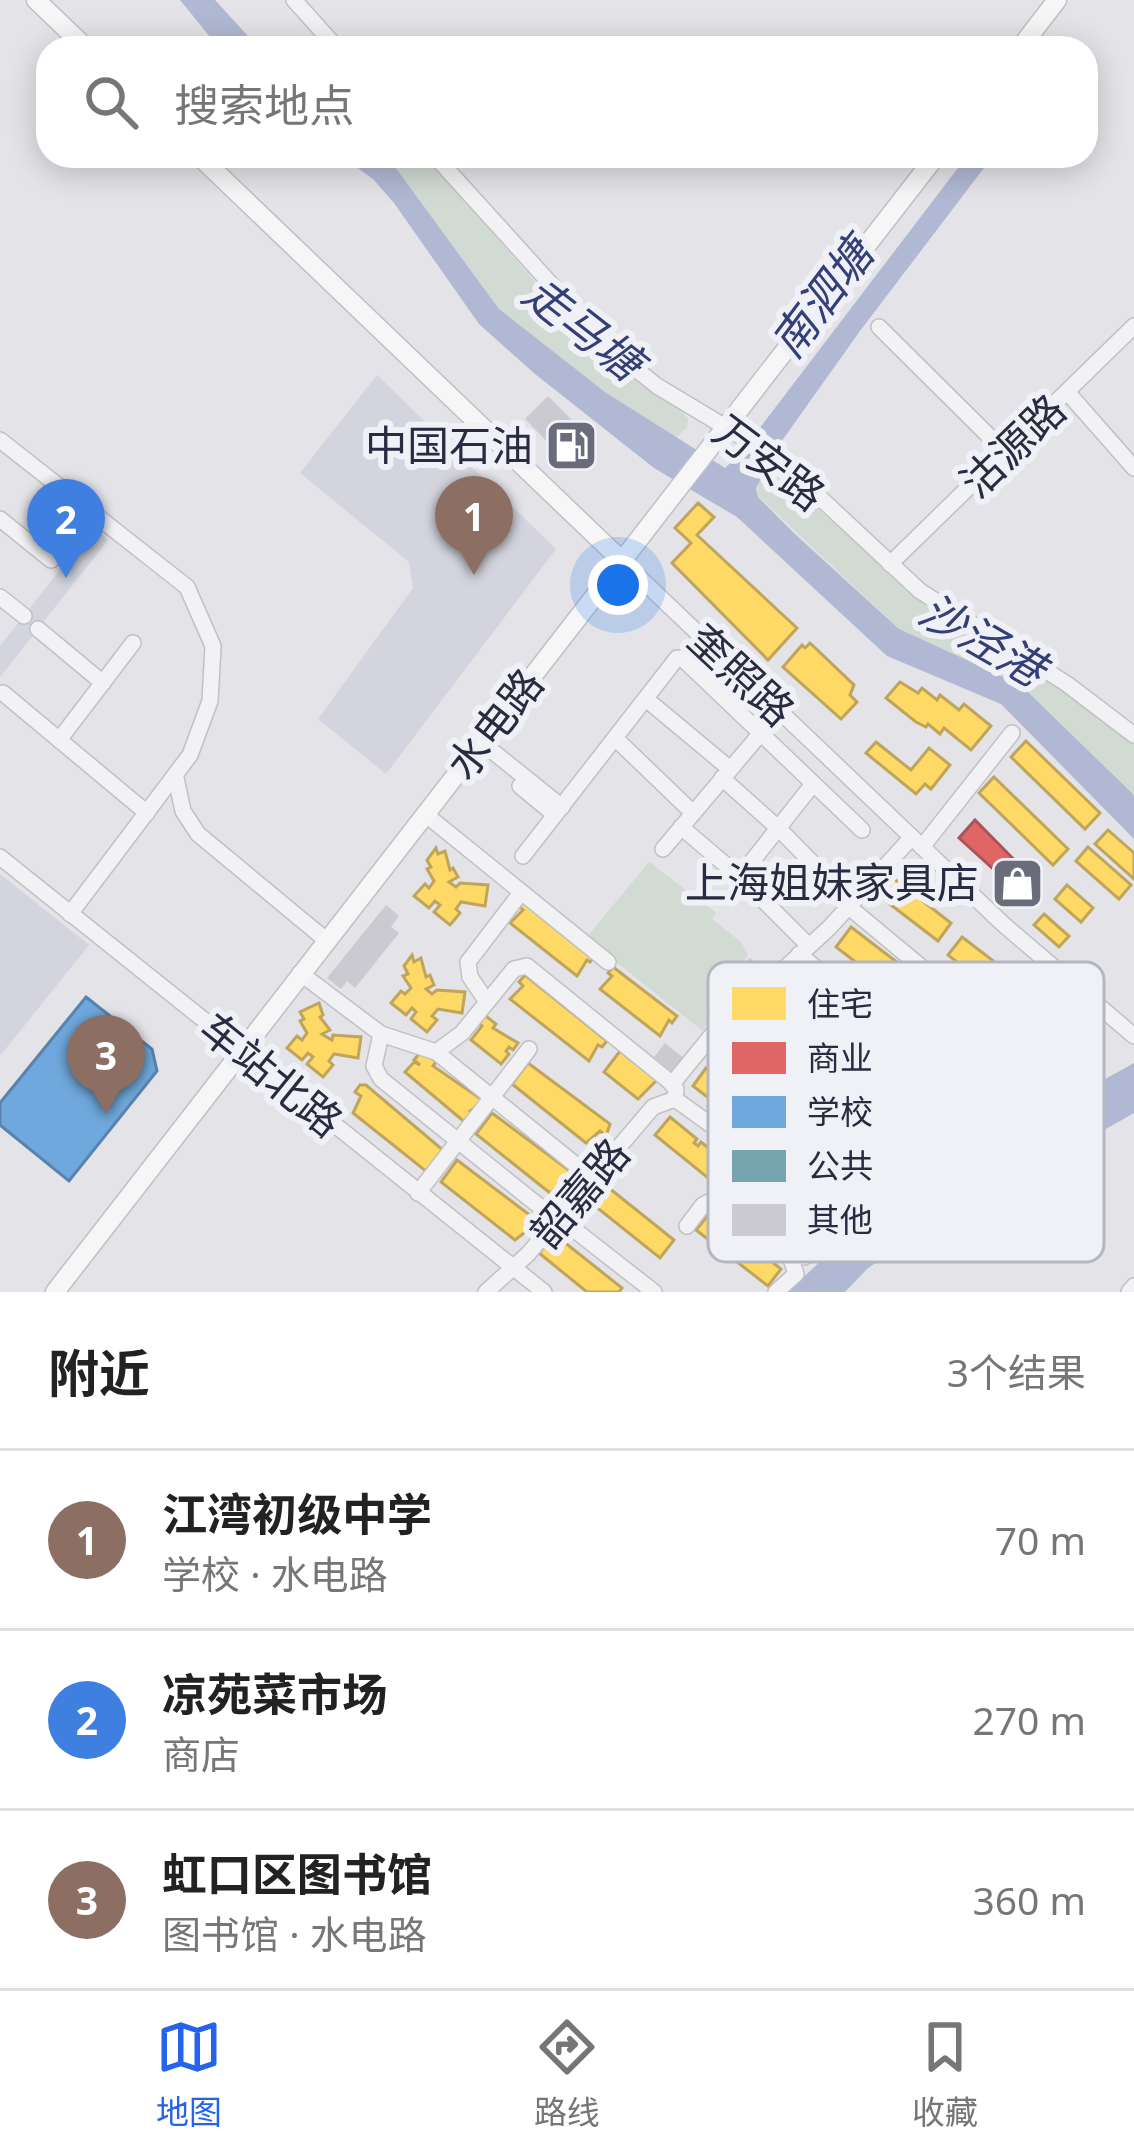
<!DOCTYPE html>
<html lang="zh">
<head>
<meta charset="utf-8">
<style>
	body { margin:0; font-family:"Noto Sans","Noto Sans SC",sans-serif; background:#f2f2f2; color:#222 }
	.you { position:absolute; left:618px; top:585px; width:42px; height:42px; margin:-30px; border:9px solid #fff; border-radius:50%; background:#1a73e8; box-shadow:0 0 0 18px #1a73e833 }
	.badge { display:grid; place-items:center; width:78px; height:78px; border-radius:50%; background:#2563eb; color:#fff; font-size:39px; font-weight:700 }
	.pin { position:absolute; translate:-50% -99px; filter:drop-shadow(0 3px 6px #0008) }
	.pin::after { content:''; position:absolute; top:63px; width:42px; height:36px; background:inherit; clip-path:polygon(0 0,100% 0,50% 100%) }
	.list { margin:0; padding:0; list-style:none }
	h2 { display:flex; justify-content:space-between; align-items:center; height:156px; margin:0; padding:0 48px; font-size:51px }
	h2 small { font-size:39px; font-weight:400; color:#767676 }
	.list li { display:grid; grid-template-columns:78px 1fr auto; gap:36px; align-items:center; box-sizing:border-box; height:180px; padding:0 48px; border-top:3px solid #e0e0e0 }
	.list b { display:block; font-size:45px; white-space:nowrap }
	.list p { margin:0; font-size:39px; white-space:nowrap; color:#767676 }
	.list em { font-size:39px; font-style:normal; color:#767676 }
	.icon { flex:none; width:66px; height:66px; fill:none; stroke:currentColor; stroke-width:2; stroke-linecap:round; stroke-linejoin:round }
	.map { position:relative; flex:none; width:1134px; height:1292px; overflow:hidden }
	.search { position:absolute; background:#fff; box-shadow:0 6px 30px #0003; left:36px; right:36px; top:36px; height:132px; display:flex; align-items:center; gap:30px; box-sizing:border-box; padding:0 42px; border-radius:36px; color:#767676; font-size:45px }
	.sheet { height:696px; background:#fff }
	nav { display:flex; justify-content:space-around; align-items:center; box-sizing:border-box; height:168px; border-top:3px solid #e0e0e0; background:#fff; font-size:33px; color:#767676 }
	nav a { display:grid; justify-items:center; gap:6px }
	nav .on { color:#2563eb }
	.map>svg:first-child { display:block }
	.built { fill:#d3d4dd }
	.green { fill:#d1dad3 }
	.water { fill:#b1b8d3 }
	.homes { fill:#ffd966; stroke:#bfa55b; stroke-width:3 }
	.shops { fill:#e06666; stroke:#a9545b; stroke-width:3 }
	.schools { fill:#6fa8dc; stroke:#5a82ae; stroke-width:3 }
	.building { fill:#cacad0 }
	.lines { fill:none; stroke-linecap:round; stroke-linejoin:round }
	.minor-casing { stroke:#c0c0c5; stroke-width:18 }
	.major-casing { stroke:#bfc0c5; stroke-width:21 }
	.minor { stroke:#f2f2f4; stroke-width:15 }
	.major { stroke:#f6f6f7; stroke-width:18 }
	.labels { text-anchor:middle; stroke-width:12; stroke-linejoin:round; paint-order:stroke }
	.poi-label { font-size:42px; fill:#292b41; stroke:#f0f1f7; text-anchor:end }
	.street-label { font-size:42px; fill:#292b41; stroke:#f0f1f7 }
	.water-label { font-size:45px; font-style:italic; fill:#333f76; stroke:#f0f1f7 }
	.key { fill:#f0f1f7; stroke:#b4b6c0; stroke-width:3 }
	.key-label { font-size:33px; fill:#292b41 }
</style>
</head>
<body>
<div class="map">
<svg width="1134" height="1292" viewBox="0 0 1134 1292">
	<rect width="100%" height="100%" fill="#e3e3e8"/>
	<g class="built">
		<path d="M377,375L556,549L386,774L318,719L413,588L409,562L300,473Z"/>
		<path d="M93,528L108,540L0,677V646Z"/>
		<path d="M0,874L89,945L0,1056Z"/>
	</g>
	<g class="green">
		<path d="M387,156H425L587,341L618,369L680,409L688,419L687,427L676,438L605,392L499,309Z"/>
		<path d="M764,468L808,500L899,581L963,631L1036,670L1134,741V795L1043,706L899,629L758,496L757,480Z"/>
		<path d="M649,862L716,913L712,919L741,942L748,955L705,1013L712,1018L703,1031L586,938Z"/>
	</g>
	<g class="water">
		<path d="M180,0H215L259,48H219Z"/>
		<path d="M341,156H387L499,309L605,392L725,468L740,454L967,156H993L860,331L781,442L756,488L758,497L795,534L899,629L1010,680L1029,693L1134,795V839L1001,704L887,656L737,517L654,468L535,374L479,324L394,203L373,179Z"/>
		<path d="M1134,1063V1113L898,1247L867,1269L845,1292H788L849,1234L885,1206L945,1168Z"/>
	</g>
	<g class="homes">
		<path d="M698,503L714,517L697,535L797,628L768,660L672,563L691,543L675,528Z"/>
		<path d="M810,643L854,685L850,695L857,702L841,719L783,667L802,645L805,648Z"/>
		<path d="M900,682L918,693L922,688L937,700L940,695L959,710L964,704L991,726L971,750L944,728L940,734L928,724L926,727L916,722L886,698Z"/>
		<path d="M1026,741L1100,813L1085,829L1011,757Z"/>
		<path d="M876,742L911,770L929,748L950,765L931,789L925,784L916,794L866,753Z"/>
		<path d="M994,777L1068,849L1053,865L979,793Z"/>
		<path d="M1108,830L1134,853V879L1095,844Z"/>
		<path d="M1088,847L1131,885L1119,899L1076,861Z"/>
		<path d="M436,848L438,854L445,851L450,870L453,868L458,877L449,882L456,887L460,883L488,885L485,906L461,902L456,909L460,913L450,925L434,912L440,905L435,901L429,908L414,896L425,884L429,888L434,881L427,869L431,867L427,860Z"/>
		<path d="M892,877L951,923L938,941L878,895Z"/>
		<path d="M1067,885L1093,908L1081,922L1055,899Z"/>
		<path d="M525,899L595,956L590,962L587,960L577,976L510,923L523,910L519,906Z"/>
		<path d="M1044,914L1069,936L1059,947L1034,925Z"/>
		<path d="M851,927L919,979L904,999L836,947Z"/>
		<path d="M962,937L1039,996L1025,1015L948,955Z"/>
		<path d="M412,955L414,962L421,958L426,977L430,975L434,985L426,989L432,994L437,990L465,992L462,1013L438,1009L432,1016L437,1020L427,1032L411,1019L416,1012L412,1008L406,1015L391,1003L401,991L405,994L411,988L403,976L408,974L404,966Z"/>
		<path d="M613,967L677,1016L672,1023L669,1020L660,1036L600,989L612,976L608,973Z"/>
		<path d="M525,975L607,1041L602,1047L598,1045L589,1061L510,999L523,986L519,982Z"/>
		<path d="M319,1003L323,1015L320,1017L330,1030L322,1034L332,1040L333,1035L361,1037L358,1058L334,1054L329,1061L333,1065L323,1077L307,1064L313,1057L308,1053L302,1060L287,1048L297,1036L302,1040L307,1033L300,1021L304,1019L300,1012Z"/>
		<path d="M482,1013L496,1024L493,1028L518,1043L513,1050L509,1047L506,1051L509,1054L501,1064L471,1040L482,1026L476,1021Z"/>
		<path d="M422,1050L436,1062L433,1066L484,1101L470,1111L474,1114L467,1124L405,1072L414,1062L420,1065L414,1060Z"/>
		<path d="M620,1051L657,1080L638,1099L604,1072Z"/>
		<path d="M528,1063L610,1124L606,1136L600,1131L586,1143L512,1084Z"/>
		<path d="M706,1068L763,1113L750,1130L693,1086Z"/>
		<path d="M360,1085H366L444,1151L427,1172L353,1113L361,1096L355,1092Z"/>
		<path d="M492,1113L574,1174L570,1186L564,1181L550,1193L476,1134Z"/>
		<path d="M670,1117L697,1139L694,1143L698,1146L701,1142L728,1164L713,1182L655,1135Z"/>
		<path d="M457,1160L539,1222L540,1227L535,1233L529,1229L515,1240L441,1182Z"/>
		<path d="M604,1184L674,1240L660,1258L590,1202Z"/>
		<path d="M710,1213L781,1269L768,1286L696,1230Z"/>
		<path d="M554,1234L622,1288L619,1292H587L539,1253Z"/>
	</g>
	<path class="shops" d="M975,820L1037,883L1024,897L959,838Z"/>
	<path class="schools" d="M86,997L152,1049L157,1071L69,1181L0,1125V1103Z"/>
	<g class="building">
		<path d="M548,396L580,428L556,451L525,419Z"/>
		<path d="M386,905L399,916L391,927L399,933L355,988L347,981L341,989L327,978Z"/>
		<path d="M750,958L764,970L747,990L733,978Z"/>
		<path d="M665,1043L686,1060L675,1074L654,1057Z"/>
	</g>
	<g class="lines">
		<defs>
			<g id="minor">
				<path d="M294,0L337,48"/>
				<path d="M435,156L605,344L657,386L747,440L800,479L920,591L1067,684L1134,735"/>
				<path d="M879,327L1006,453"/>
				<path d="M1069,394L1134,468"/>
				<path d="M0,440L187,587L213,646L210,701L190,755L70,914"/>
				<path d="M0,519L51,560"/>
				<path d="M621,560L1003,924L1134,1036"/>
				<path d="M890,564L1134,326"/>
				<path d="M0,597L24,616"/>
				<path d="M38,629L103,683"/>
				<path d="M3,693L147,813"/>
				<path d="M646,699L730,769"/>
				<path d="M615,738L693,813"/>
				<path d="M59,740L133,643"/>
				<path d="M481,742L562,807"/>
				<path d="M176,778L183,811L198,834L326,940"/>
				<path d="M722,778L778,828L852,903"/>
				<path d="M520,786L555,815"/>
				<path d="M425,814L608,962"/>
				<path d="M681,827L740,877L807,944"/>
				<path d="M922,847L1012,733"/>
				<path d="M663,849L761,733"/>
				<path d="M523,856L677,658L683,659L862,830"/>
				<path d="M0,857L544,1292"/>
				<path d="M738,879L813,784"/>
				<path d="M849,907L932,976"/>
				<path d="M799,954L920,1056"/>
				<path d="M300,973L381,1034L436,1052L592,1178"/>
				<path d="M752,997L889,1104L891,1110"/>
				<path d="M487,1002L470,977L468,962L520,894"/>
				<path d="M381,1034L374,1066L381,1079L539,1206"/>
				<path d="M436,1052L462,1033L514,969L527,966L669,1081L676,1089L675,1099L736,1143L757,1146L836,1207L838,1224L804,1257"/>
				<path d="M672,1084L712,1035L829,928L912,837"/>
				<path d="M812,1092L835,1062L856,1053L881,1023L907,1008L932,976L942,971L958,977L1014,1021"/>
				<path d="M418,1193L529,1049"/>
				<path d="M558,1217L654,1292"/>
				<path d="M687,1226L703,1205L713,1200L722,1202L790,1256L796,1274L776,1292"/>
				<path d="M486,1292L528,1254L653,1107L675,1099"/>
				<path d="M1129,1292L1134,1286"/>
			</g>
			<g id="major">
				<path d="M36,0L86,48"/>
				<path d="M1020,48L1057,0"/>
				<path d="M199,156L621,560"/>
				<path d="M55,1292L936,156"/>
			</g>
		</defs>
		<use href="#minor" class="minor-casing"/>
		<use href="#major" class="major-casing"/>
		<use href="#minor" class="minor"/>
		<use href="#major" class="major"/>
	</g>
	<defs>
		<symbol id="fuel-square" viewBox="-11 -11 22 22"><rect x="-9" y="-9" width="18" height="18" rx="4" fill="#6a6b7b" stroke="#f0f1f7"/><path d="M-5.5-6h7V0h2V4h1.3V-2.5L3-4.5l.8-.8L6-3V5H2.5V1h-1V6h-7ZM-4.2-4.7v3.2H.2V-4.7Z" fill="#fff"/></symbol>
		<symbol id="shop-square" viewBox="-11 -11 22 22"><rect x="-9" y="-9" width="18" height="18" rx="4" fill="#6a6b7b" stroke="#f0f1f7"/><path d="M-5-2.5h2.3a2.7 3.5 0 0 1 5.4 0H5L5.5 6h-11ZM-1.5-2.5h3a1.5 2.3 0 0 0-3 0Z" fill="#fff"/></symbol>
	</defs>
	<g fill-rule="evenodd">
		<use href="#fuel-square" x="542" y="416" width="59" height="59"/>
		<use href="#shop-square" x="988" y="854" width="59" height="59"/>
	</g>
	<g class="labels">
		<g class="poi-label">
			<text x="533" y="461">中国石油</text>
			<text x="979" y="898">上海姐妹家具店</text>
		</g>
		<g class="street-label">
			<text transform="translate(1013 446) rotate(-44)" y="15">沽源路</text>
			<text transform="translate(769 463) rotate(37)" y="15">万安路</text>
			<text transform="translate(741 675) rotate(43)" y="15">奎照路</text>
			<text transform="translate(495 724) rotate(-52)" y="15">水电路</text>
			<text transform="translate(271 1075) rotate(39)" y="15">车站北路</text>
			<text transform="translate(580 1193) rotate(-50)" y="15">韶嘉路</text>
		</g>
		<g class="water-label">
			<text transform="translate(822 298) rotate(-53)" y="16">南泗塘</text>
			<text transform="translate(583 328) rotate(38)" y="16">走马塘</text>
			<text transform="translate(982 640) rotate(30)" y="16">沙泾港</text>
		</g>
	</g>
	<rect x="708" y="962" width="396" height="300" rx="18" class="key"/>
	<rect x="732" y="987" width="54" height="33" fill="#ffd966"/>
	<rect x="732" y="1042" width="54" height="32" fill="#e06666"/>
	<rect x="732" y="1096" width="54" height="32" fill="#6fa8dc"/>
	<rect x="732" y="1150" width="54" height="32" fill="#76a5af"/>
	<rect x="732" y="1204" width="54" height="32" fill="#cacad0"/>
	<g class="key-label">
		<text x="807" y="1016">住宅</text>
		<text x="807" y="1070">商业</text>
		<text x="807" y="1124">学校</text>
		<text x="807" y="1178">公共</text>
		<text x="807" y="1232">其他</text>
	</g>
</svg>
<div class="you"></div>
<div class="pin badge" style="left:474px;top:575px;background:#8d6e63">1</div>
<div class="pin badge" style="left:66px;top:578px;background:#3f7fe0">2</div>
<div class="pin badge" style="left:106px;top:1114px;background:#8d6e63">3</div>
<div class="search"><svg class="icon" aria-label="search" viewBox="0 0 24 24"><circle cx="10" cy="10" r="6"/><path d="M15 15l6 6"/></svg>搜索地点</div>
</div>
<section class="sheet">
<h2>附近<small>3个结果</small></h2>
<ul class="list">
<li><span class="badge" style="background:#8d6e63">1</span><div><b>江湾初级中学</b><p>学校 · 水电路</p></div><em>70 m</em></li>
<li><span class="badge" style="background:#3f7fe0">2</span><div><b>凉苑菜市场</b><p>商店</p></div><em>270 m</em></li>
<li><span class="badge" style="background:#8d6e63">3</span><div><b>虹口区图书馆</b><p>图书馆 · 水电路</p></div><em>360 m</em></li>
</ul>
</section>
<nav>
<a class="on"><svg class="icon" aria-label="map" viewBox="0 0 24 24"><path d="M3 6l6-2 6 2 6-2v14l-6 2-6-2-6 2zM9 4v14M15 6v14"/></svg>地图</a>
<a><svg class="icon" aria-label="directions" viewBox="0 0 24 24"><path d="M12 3l9 9-9 9-9-9zM9 14v-3h6M13 9l2 2-2 2"/></svg>路线</a>
<a><svg class="icon" aria-label="saved" viewBox="0 0 24 24"><path d="M7 4h10v16l-5-4-5 4z"/></svg>收藏</a>
</nav>
</body>
</html>
